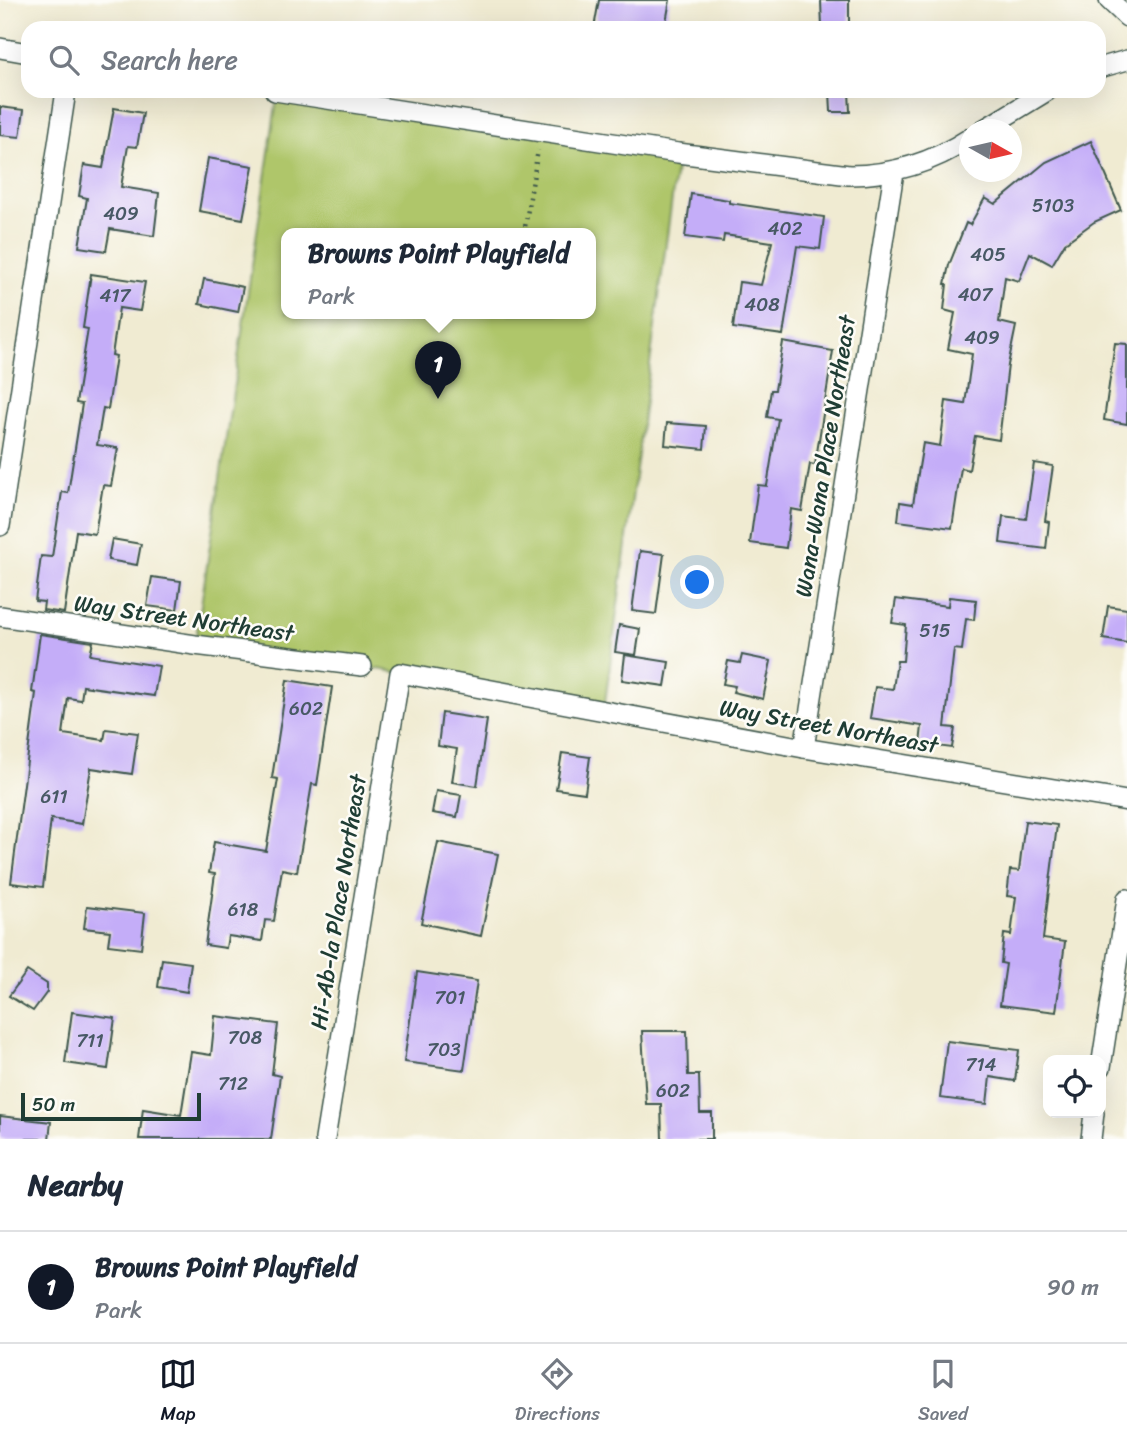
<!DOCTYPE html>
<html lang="en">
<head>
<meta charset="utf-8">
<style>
	body { margin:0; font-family:Sriracha,sans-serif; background:#f6f6f7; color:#1f2937 }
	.controls { position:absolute; right:21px; bottom:21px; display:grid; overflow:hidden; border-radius:14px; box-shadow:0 7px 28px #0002 }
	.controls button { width:63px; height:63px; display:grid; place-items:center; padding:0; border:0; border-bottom:2px solid #e0e1e3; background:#fff; color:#1f2937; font:35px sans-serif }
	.compass { position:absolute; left:959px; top:119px; width:63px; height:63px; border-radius:50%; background:#fff; box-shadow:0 7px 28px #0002; rotate:98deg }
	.scale { position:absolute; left:21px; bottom:18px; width:180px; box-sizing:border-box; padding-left:7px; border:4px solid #1f3d34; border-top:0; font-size:19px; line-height:24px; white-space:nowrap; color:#1f3d34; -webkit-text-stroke:5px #fdfcf7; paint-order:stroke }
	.you { position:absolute; left:698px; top:583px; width:24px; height:24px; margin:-18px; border:5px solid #fff; border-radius:50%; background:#1a73e8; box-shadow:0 0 0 10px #1a73e833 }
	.badge { display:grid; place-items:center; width:46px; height:46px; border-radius:50%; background:#111827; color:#fff; font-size:23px; font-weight:700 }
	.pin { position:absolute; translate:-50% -58px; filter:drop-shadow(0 2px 4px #0008) }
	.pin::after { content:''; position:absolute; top:37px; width:24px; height:21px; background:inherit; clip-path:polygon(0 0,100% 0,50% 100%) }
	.popup { position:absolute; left:281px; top:228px; width:315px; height:91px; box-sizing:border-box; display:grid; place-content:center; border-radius:14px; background:#fff; filter:drop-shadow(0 2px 5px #0005); font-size:23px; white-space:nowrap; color:#747a83 }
	.popup b { font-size:26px; color:#1f2937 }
	.popup::after { content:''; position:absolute; left:50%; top:100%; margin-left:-14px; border:14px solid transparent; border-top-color:#fff }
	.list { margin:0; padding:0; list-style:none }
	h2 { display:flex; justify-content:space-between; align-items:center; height:91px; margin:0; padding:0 28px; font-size:30px }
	h2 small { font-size:23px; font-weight:400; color:#747a83 }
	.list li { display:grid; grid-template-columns:46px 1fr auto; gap:21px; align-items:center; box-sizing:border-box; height:112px; padding:0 28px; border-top:2px solid #e0e1e3 }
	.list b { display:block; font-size:26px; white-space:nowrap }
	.list p { margin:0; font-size:23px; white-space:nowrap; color:#747a83 }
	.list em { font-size:23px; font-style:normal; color:#747a83 }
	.icon { flex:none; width:38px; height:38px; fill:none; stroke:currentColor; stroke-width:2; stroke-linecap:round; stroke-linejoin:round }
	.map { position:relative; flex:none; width:1127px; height:1139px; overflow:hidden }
	.search { position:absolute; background:#fff; box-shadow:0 7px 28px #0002; left:21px; right:21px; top:21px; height:77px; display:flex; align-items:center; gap:18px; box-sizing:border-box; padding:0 24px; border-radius:21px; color:#747a83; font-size:26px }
	.sheet { height:203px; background:#fff }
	nav { display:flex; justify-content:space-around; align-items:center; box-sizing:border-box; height:98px; border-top:2px solid #e0e1e3; background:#fff; font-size:19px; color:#747a83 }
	nav a { display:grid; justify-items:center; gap:4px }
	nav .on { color:#111827 }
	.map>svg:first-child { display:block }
	.green { fill:#afc66b; stroke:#678250; stroke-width:2; fill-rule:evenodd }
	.building { fill:#c4adf8 }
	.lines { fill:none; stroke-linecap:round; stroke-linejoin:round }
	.minor-casing { stroke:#3e574c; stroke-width:22 }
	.path { stroke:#3e574c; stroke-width:4.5; stroke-dasharray:2 5; stroke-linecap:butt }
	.minor { stroke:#fff; stroke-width:19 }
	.labels { text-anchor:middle; stroke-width:5; stroke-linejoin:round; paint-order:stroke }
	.number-label { font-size:19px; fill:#485965 }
	.street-label { font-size:23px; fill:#1f3d34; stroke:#fdfcf7 }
</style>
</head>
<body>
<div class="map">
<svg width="1127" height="1139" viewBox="0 0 1127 1139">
	<rect width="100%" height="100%" fill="#fdfcf7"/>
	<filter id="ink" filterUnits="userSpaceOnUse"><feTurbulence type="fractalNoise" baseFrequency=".0143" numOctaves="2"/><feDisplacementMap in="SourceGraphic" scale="14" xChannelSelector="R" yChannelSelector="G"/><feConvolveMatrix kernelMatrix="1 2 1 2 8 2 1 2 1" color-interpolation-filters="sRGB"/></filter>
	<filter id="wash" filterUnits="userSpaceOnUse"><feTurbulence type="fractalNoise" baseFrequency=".00686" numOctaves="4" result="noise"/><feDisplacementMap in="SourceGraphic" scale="28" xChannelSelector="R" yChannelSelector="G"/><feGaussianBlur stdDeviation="1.57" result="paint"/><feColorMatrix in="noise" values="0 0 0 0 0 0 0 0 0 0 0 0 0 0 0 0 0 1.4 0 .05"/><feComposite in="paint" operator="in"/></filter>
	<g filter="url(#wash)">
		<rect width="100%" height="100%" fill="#f0ebd2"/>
		<path class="green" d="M278,92L678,153L604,710L362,666L195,645ZM286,233H590V313H286Z"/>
		<g id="blocks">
			<g class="building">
				<path d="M599,0H670L665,28H594Z"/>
				<path d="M821,0H849V28H822Z"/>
				<path d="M830,91H849L850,112H831Z"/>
				<path d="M0,107L24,110L20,137L0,135Z"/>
				<path d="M114,108L143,113L137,147L128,146L121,187L159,193L154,236L110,229L106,251L79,247L87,198L79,196L84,165L103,168Z"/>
				<path d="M1091,141L1121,210L1094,222L1065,243L1052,265L1030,253L1019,281L1005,277L999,322L1016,326L1008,365L999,440L975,436L969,470L961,468L952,528L898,521L900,502L913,504L923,443L940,446L946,401L965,404L972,354L948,349L955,313L944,310L947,284H945L949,265L966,223L970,225L985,198L995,204L1046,162Z"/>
				<path d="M208,158L253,166L243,219L199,211Z"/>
				<path d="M691,194L729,200V203L824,217L820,249L797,246L783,335L733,328L739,282L761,285L772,242L724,235L723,242L685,237Z"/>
				<path d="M91,274L145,282L140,311L119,308L112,355L116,356L108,409L103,408L97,445L118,448L111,486L103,485L95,534L76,531L64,613L43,610L44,602L35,601L41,556L52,557L62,492L68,493L82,404L76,403L88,329L83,328Z"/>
				<path d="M204,279L243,287L238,312L199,304Z"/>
				<path d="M783,342L833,351L815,465L810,464L802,511L791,509L786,548L750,543L758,485L767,486L778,419L767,417L771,390H775Z"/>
				<path d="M1115,343L1127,344V424L1104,420Z"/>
				<path d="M667,423L706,426L704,449L665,445Z"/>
				<path d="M1034,463L1053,466L1045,521L1049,522L1046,549L1000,543L1003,516L1026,519Z"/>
				<path d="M112,539L141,544L137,565L108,560Z"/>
				<path d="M640,551L664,554L656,614L632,611Z"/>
				<path d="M152,577L181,581L177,610L147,606Z"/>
				<path d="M949,597L976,600L974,620L966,619L962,650L954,649L945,727L955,728L952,748L920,744L922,726L870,718L875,687L893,689L897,661H903L906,625L892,623L896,599L948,606Z"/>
				<path d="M1108,606L1127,609V643L1103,639Z"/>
				<path d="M619,625L640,629L636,655L615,652Z"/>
				<path d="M40,634L93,642L90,655L159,666L154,696L83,686L81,700L68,698L63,734L104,740L106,729L138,733L132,774L91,768L82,824L51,819L43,887L11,883L36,693L32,692Z"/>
				<path d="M625,655L669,662L665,686L622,680Z"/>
				<path d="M742,655L771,661L763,699L733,692L735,686L723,684L728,661L740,663Z"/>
				<path d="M287,680L332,687L317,785L312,784L297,872L282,869L274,921L265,920L262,941L228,936L226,948L205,945L215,874L209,873L214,842L266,851L278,779L272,778Z"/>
				<path d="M442,713L487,720L477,786L452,782L457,749L438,746Z"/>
				<path d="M562,753L590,757L585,793L556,789Z"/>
				<path d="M436,791L461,795L457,817L432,813Z"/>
				<path d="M1025,821L1057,825L1043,939L1065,942L1056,1012L1000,1005L1006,964L1001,963L1004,934L1011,935L1016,897L1007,896L1010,870L1019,871Z"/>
				<path d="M438,842L498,854L481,936L421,923Z"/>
				<path d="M87,906L145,913L141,949L108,945L110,931L84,928Z"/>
				<path d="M162,959L191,963L187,992L158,987Z"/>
				<path d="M27,971L47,984V992L33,1011L9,996Z"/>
				<path d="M417,972L477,981L464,1070L404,1062Z"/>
				<path d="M72,1012L115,1018L108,1069L65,1063Z"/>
				<path d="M215,1016L278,1024L272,1074L280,1076L271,1139H139L143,1109L181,1115L191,1052L211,1055Z"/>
				<path d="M642,1031H687L688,1075H699L700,1113H712V1139H662L661,1104H646Z"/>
				<path d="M947,1041L1019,1050L1015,1081L990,1077L987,1104L940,1098Z"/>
				<path d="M0,1116L51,1122L49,1139H0Z"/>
			</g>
		</g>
	</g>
	<g filter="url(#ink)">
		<use href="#blocks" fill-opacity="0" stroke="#3e574c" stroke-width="2"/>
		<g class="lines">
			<defs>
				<g id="minor">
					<path d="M1109,0L1127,17"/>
					<path d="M0,48L28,53"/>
					<path d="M1099,68L1127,60"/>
					<path d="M275,91L678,153L849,175C893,175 932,163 970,138"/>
					<path d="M983,130L1047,91"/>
					<path d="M0,526L66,91"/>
					<path d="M0,616L195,645L362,666"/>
					<path d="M804,748L894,172"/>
					<path d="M1101,1067L1127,899"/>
					<path d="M325,1139L400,673L804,748L1127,801"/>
					<path d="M1091,1139L1094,1113"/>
				</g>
			</defs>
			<use href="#minor" class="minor-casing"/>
			<path class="path" d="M524,233L538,150"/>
			<use href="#minor" class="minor"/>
		</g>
	</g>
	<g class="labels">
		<g class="number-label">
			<text x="1053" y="212">5103</text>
			<text x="121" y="220">409</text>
			<text x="785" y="235">402</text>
			<text x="988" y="261">405</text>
			<text x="975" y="301">407</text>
			<text x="115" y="302">417</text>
			<text x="762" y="311">408</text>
			<text x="982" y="344">409</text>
			<text x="935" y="637">515</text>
			<text x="306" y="715">602</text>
			<text x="54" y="803">611</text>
			<text x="243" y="916">618</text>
			<text x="450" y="1004">701</text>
			<text x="245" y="1044">708</text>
			<text x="90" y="1047">711</text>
			<text x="444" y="1056">703</text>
			<text x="981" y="1071">714</text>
			<text x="233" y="1090">712</text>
			<text x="673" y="1097">602</text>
		</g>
		<g class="street-label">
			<text transform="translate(825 456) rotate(-81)" y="8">Wana-Wana Place Northeast</text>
			<text transform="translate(184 618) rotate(8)" y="8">Way Street Northeast</text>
			<text transform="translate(829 726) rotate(10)" y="8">Way Street Northeast</text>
			<text transform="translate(338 902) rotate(-81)" y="8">Hi-Ab-la Place Northeast</text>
		</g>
	</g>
</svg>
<div class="controls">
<button><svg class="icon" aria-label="locate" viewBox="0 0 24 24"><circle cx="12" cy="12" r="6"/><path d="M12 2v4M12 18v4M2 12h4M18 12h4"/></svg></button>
</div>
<svg class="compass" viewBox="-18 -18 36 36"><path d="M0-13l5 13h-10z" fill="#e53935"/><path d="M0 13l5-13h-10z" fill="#747a83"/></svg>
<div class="scale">50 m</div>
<div class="you"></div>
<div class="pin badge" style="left:438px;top:399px">1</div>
<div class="popup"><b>Browns Point Playfield</b>Park</div>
<div class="search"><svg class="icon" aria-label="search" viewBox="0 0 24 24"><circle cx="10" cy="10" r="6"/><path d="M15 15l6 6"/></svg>Search here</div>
</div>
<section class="sheet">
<h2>Nearby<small></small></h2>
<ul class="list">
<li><span class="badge">1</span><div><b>Browns Point Playfield</b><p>Park</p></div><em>90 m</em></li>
</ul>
</section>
<nav>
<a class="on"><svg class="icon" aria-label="map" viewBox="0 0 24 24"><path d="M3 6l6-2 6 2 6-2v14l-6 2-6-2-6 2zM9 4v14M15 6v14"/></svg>Map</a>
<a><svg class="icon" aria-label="directions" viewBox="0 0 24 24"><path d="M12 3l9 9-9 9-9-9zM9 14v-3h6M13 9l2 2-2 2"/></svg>Directions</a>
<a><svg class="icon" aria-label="saved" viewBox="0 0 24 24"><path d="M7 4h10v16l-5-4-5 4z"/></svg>Saved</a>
</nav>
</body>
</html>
